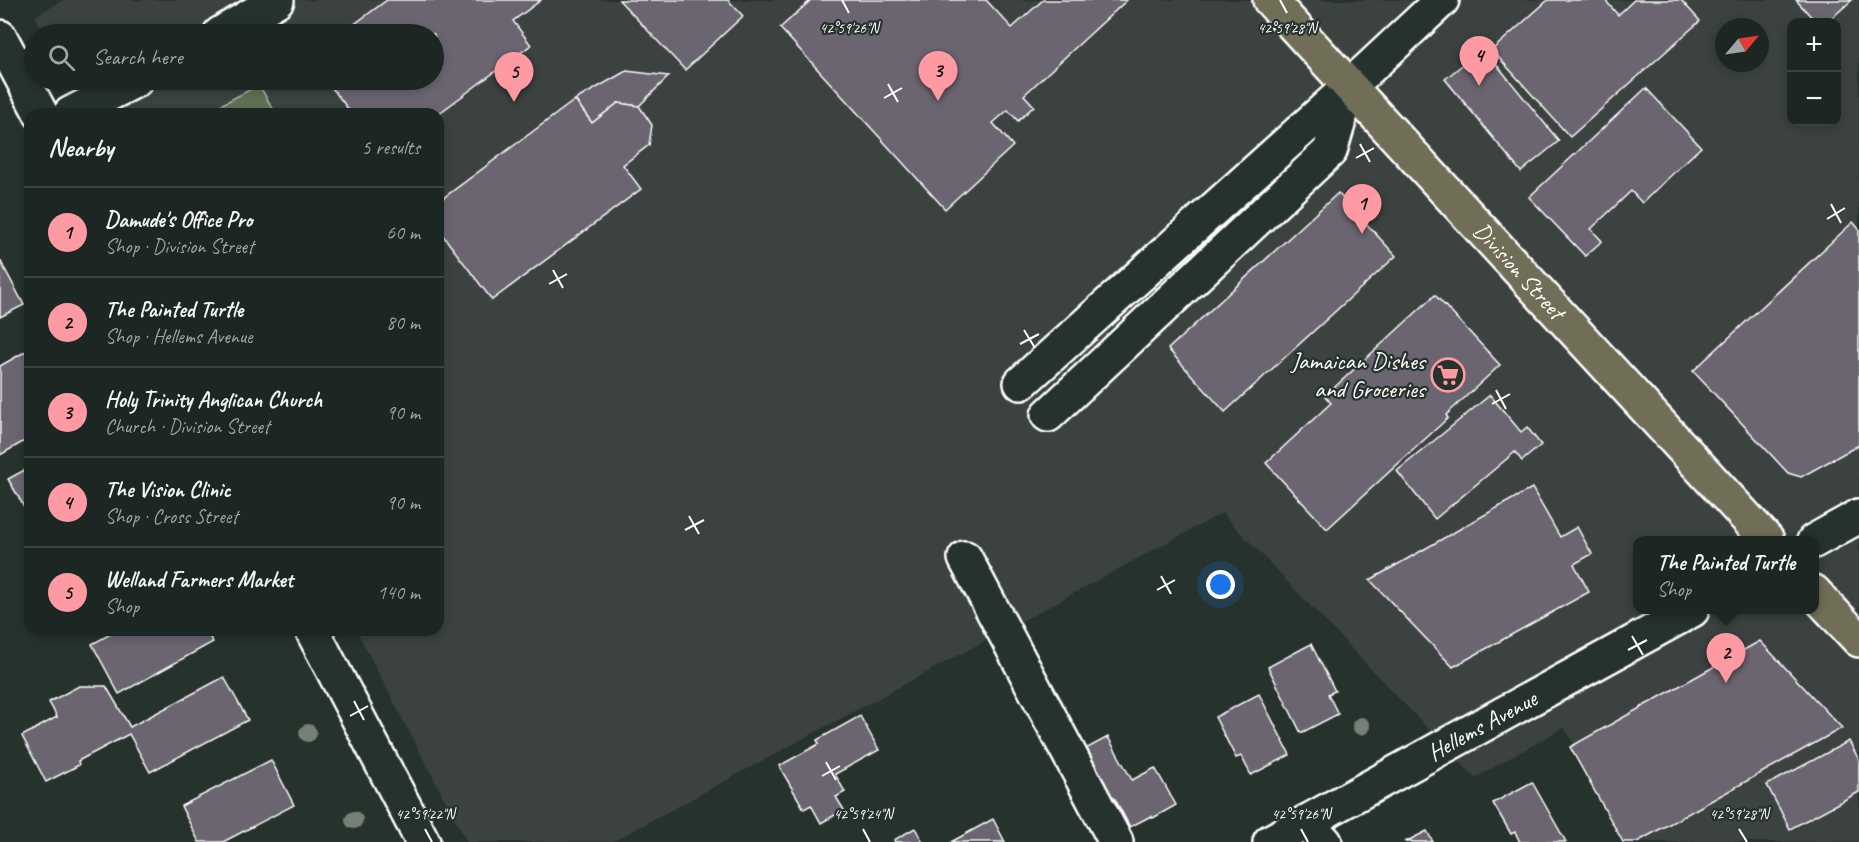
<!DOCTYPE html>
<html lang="en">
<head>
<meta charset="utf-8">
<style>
	body { margin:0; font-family:Caveat,sans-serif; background:#29322f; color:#f1f3f6 }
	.controls { position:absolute; right:18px; top:18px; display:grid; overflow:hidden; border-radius:12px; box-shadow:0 3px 9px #0003 }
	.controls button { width:54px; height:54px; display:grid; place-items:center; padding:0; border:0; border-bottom:2px solid #3a4340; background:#1c2622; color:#f1f3f6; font:30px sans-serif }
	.compass { position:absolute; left:1715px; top:18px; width:54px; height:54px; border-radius:50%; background:#1c2622; box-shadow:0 3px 9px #0003; rotate:61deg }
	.you { position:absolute; left:1221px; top:585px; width:21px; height:21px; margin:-15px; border:4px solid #fff; border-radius:50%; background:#1a73e8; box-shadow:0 0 0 9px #1a73e833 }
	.badge { display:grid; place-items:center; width:39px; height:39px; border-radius:50%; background:#ff9aa2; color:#111; font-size:20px; font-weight:700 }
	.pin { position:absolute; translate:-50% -50px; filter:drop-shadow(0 2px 3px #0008) }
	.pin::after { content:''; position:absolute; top:32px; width:21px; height:18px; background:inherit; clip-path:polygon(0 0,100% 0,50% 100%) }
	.popup { position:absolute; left:1633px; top:536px; width:186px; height:78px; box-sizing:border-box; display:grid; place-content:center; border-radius:12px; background:#1c2622; filter:drop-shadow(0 2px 4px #0005); font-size:20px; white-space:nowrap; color:#a0a5a5 }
	.popup b { font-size:22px; color:#f1f3f6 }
	.popup::after { content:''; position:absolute; left:50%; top:100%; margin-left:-12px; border:12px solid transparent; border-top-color:#1c2622 }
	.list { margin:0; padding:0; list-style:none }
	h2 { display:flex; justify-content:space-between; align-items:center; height:78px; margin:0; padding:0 24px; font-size:26px }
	h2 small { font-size:20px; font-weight:400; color:#a0a5a5 }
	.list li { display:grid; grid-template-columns:39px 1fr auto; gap:18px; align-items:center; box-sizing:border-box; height:90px; padding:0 24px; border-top:2px solid #3a4340 }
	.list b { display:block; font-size:22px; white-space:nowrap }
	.list p { margin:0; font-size:20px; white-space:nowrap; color:#a0a5a5 }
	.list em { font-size:20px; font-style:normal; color:#a0a5a5 }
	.icon { flex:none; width:33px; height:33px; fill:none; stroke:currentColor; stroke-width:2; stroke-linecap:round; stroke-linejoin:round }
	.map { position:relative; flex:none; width:1859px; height:842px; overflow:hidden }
	.search { position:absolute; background:#1c2622; box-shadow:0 3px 9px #0003; left:24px; top:24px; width:420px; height:66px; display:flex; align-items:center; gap:15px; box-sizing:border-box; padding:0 21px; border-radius:33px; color:#a0a5a5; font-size:22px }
	.panel { position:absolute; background:#1c2622; box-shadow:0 3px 9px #0003; left:24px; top:108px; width:420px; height:528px; border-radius:18px }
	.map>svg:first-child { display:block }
	.built { fill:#3a4241; fill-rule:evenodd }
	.green { fill:#5f7153; stroke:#afb8a9; stroke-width:1.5 }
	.building { fill:#6a6570; stroke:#fff; stroke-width:1.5 }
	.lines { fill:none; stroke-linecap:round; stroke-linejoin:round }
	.minor-casing { stroke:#fff; stroke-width:38 }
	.major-casing { stroke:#fff; stroke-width:38 }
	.minor { stroke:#26332d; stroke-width:33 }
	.major { stroke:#716e59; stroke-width:33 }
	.tree { fill:#768076 }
	.ticks { fill:none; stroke:#fff; stroke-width:2 }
	.labels { text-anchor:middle; stroke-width:4.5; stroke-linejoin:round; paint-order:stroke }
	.street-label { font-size:24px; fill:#fff; stroke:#26332d }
	.poi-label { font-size:24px; fill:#fff; stroke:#26332d; text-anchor:end }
	.ticks-label { font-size:15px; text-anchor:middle; fill:#fff; stroke:#26332d; stroke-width:4.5; stroke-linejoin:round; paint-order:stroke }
</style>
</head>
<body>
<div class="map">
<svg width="1859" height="842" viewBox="0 0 1859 842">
	<rect width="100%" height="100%" fill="#26332d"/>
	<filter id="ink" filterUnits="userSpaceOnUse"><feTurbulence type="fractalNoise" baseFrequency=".0167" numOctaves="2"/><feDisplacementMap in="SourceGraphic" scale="12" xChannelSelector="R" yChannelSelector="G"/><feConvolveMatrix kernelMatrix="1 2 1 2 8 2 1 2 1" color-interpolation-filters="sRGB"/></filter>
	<g filter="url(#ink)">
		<path class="built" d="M64,0H1859V842H1633L1564,727L1475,778L1222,513L612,842H467L356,630H438V114H87L68,80H434V34H45L35,16ZM1792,22H1836V122H1792ZM1724,27H1760V63H1724ZM1638,540H1814V610H1638Z"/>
		<path class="green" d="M259,85L276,114H203Z"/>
		<g class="building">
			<path d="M387,0H541L513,21L531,45L438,114H352L326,80H434V34H341Z"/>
			<path d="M619,0H728L743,16L685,70Z"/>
			<path d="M811,0H986L1012,28L1043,0H1127L1024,95L1034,106L1018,121L1008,110L993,123L1013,146L945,209L780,28Z"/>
			<path d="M1548,0H1605L1618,15L1634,0H1681L1700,21L1570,137L1492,50Z"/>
			<path d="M1796,0H1852L1827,22H1816Z"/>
			<path d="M1483,48L1559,141L1521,172L1445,79Z"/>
			<path d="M626,71L669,76L639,106L618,103L592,123L575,100Z"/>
			<path d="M1646,88L1701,147L1642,203L1631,191L1591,229L1602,241L1585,256L1529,197Z"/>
			<path d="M575,100L592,123L618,103L639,106L652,125L649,145L623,165L641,189L492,300L438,229V202Z"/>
			<path d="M1338,193L1396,256L1225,412L1168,349Z"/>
			<path d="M1853,222L1859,229V445L1801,477L1788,473L1693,371Z"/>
			<path d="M0,260L24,305L0,317Z"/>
			<path d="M1435,295L1500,365L1446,415L1448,418L1327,529L1266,463L1331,403L1325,396Z"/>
			<path d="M28,350L30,353V438L0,455V366Z"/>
			<path d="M1490,395L1521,432L1527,427L1541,445L1522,461L1515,452L1435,519L1397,471Z"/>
			<path d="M30,467V517L8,479Z"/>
			<path d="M1532,488L1560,537L1577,527L1592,554L1574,564L1589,592L1453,667L1370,580Z"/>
			<path d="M118,630H206L213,642L119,694L92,644Z"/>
			<path d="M1760,641L1842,728L1637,842H1623L1570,747Z"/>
			<path d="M1311,644L1335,691L1328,694L1338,714L1301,733L1268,667Z"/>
			<path d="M224,677L248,720L150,772L129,734L78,761L79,765L46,782L22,736L57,717L49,702L79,686H106L130,727Z"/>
			<path d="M1259,694L1290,755L1251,775L1241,756L1236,758L1215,717Z"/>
			<path d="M860,716L879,750L835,774L845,792L836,797L844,810L821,823L811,805L804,809L779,766L819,744L817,740Z"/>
			<path d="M1108,737L1132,780L1155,768L1176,805L1153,818L1151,816L1130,827L1115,799L1108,803L1080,752Z"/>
			<path d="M1849,741L1859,760V792L1790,829L1767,785Z"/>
			<path d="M271,760L294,805L223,842H199L181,806Z"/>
			<path d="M1532,782L1566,842H1520L1515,832L1511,834L1493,803Z"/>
			<path d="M993,819L1005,842H951Z"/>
			<path d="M915,828L923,842H895L894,840Z"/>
			<path d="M1427,831L1433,842H1405Z"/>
		</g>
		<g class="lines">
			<defs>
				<g id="minor">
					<path d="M220,34L277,0"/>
					<path d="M0,37L41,114"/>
					<path d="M70,114L136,80"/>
					<path d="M1021,383L1349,87L1442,0"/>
					<path d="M1048,415L1330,151L1349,87"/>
					<path d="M1814,541L1859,516"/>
					<path d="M965,558L1116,842"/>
					<path d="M312,630L423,842"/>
					<path d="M1306,822L1325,842"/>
					<path id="s1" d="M1270,842L1692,610"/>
				</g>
				<g id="major">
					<path id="s2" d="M1270,0L1767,540"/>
					<path d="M1814,592L1859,640"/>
				</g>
			</defs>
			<use href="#minor" class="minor-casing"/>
			<use href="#major" class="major-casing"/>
			<use href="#minor" class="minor"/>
			<use href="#major" class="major"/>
		</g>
		<g class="tree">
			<circle cx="1361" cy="726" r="9"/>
			<circle cx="308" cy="733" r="9"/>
			<circle cx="354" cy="820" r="9"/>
		</g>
	</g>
	<path class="ticks" d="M842,0L849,13M1280,0L1287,13M888,84L898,102M884,98L902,88M1360,144L1370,162M1356,158L1374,148M1831,204L1841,223M1827,219L1845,208M553,270L563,288M549,284L567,274M1024,330L1035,348M1020,344L1039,334M1496,390L1506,409M1492,404L1510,394M689,516L699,534M685,530L704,520M1161,576L1171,594M1157,590L1175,580M1632,636L1643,655M1628,650L1647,640M354,701L364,720M350,716L368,706M826,762L836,780M822,776L840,766M425,829L432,842M863,829L870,842M1301,829L1308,842M1739,829L1747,842"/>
	<defs>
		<symbol id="supermarket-ring" viewBox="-11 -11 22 22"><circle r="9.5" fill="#26332d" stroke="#ff9aa2" stroke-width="1.5"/><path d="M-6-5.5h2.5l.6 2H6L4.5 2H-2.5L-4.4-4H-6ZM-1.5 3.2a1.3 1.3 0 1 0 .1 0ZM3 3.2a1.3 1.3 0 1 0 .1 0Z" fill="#ff9aa2"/></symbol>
	</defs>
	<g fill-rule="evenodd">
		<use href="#supermarket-ring" x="1429" y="356" width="38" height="38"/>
	</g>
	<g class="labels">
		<g class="street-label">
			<text dy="8" stroke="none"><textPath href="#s2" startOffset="368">Division Street</textPath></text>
			<text dy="8" stroke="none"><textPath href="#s1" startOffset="242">Hellems Avenue</textPath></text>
		</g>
		<g class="poi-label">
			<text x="1425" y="369">Jamaican Dishes<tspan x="1425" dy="28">and Groceries</tspan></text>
		</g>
	</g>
	<g class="ticks-label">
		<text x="849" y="33">42°59'26"N</text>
		<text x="1287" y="33">42°59'28"N</text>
		<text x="425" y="819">42°59'22"N</text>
		<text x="863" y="819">42°59'24"N</text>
		<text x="1301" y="819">42°59'26"N</text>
		<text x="1739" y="819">42°59'28"N</text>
	</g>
</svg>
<div class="controls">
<button>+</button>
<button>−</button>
</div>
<svg class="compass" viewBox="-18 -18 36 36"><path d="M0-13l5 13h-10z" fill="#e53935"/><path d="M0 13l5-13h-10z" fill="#a0a5a5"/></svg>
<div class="you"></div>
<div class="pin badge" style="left:1362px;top:234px">1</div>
<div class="pin badge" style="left:1726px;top:683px">2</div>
<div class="popup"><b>The Painted Turtle</b>Shop</div>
<div class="pin badge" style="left:938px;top:101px">3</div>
<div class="pin badge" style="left:1479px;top:86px">4</div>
<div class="pin badge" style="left:514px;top:102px">5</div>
<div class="search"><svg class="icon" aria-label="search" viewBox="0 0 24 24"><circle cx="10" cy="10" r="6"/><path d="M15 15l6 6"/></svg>Search here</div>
<section class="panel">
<h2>Nearby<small>5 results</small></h2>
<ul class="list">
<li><span class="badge">1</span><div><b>Damude's Office Pro</b><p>Shop · Division Street</p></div><em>60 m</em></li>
<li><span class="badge">2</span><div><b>The Painted Turtle</b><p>Shop · Hellems Avenue</p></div><em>80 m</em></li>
<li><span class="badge">3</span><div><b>Holy Trinity Anglican Church</b><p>Church · Division Street</p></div><em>90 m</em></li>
<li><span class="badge">4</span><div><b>The Vision Clinic</b><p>Shop · Cross Street</p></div><em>90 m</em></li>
<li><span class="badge">5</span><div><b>Welland Farmers Market</b><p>Shop</p></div><em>140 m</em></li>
</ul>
</section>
</div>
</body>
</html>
